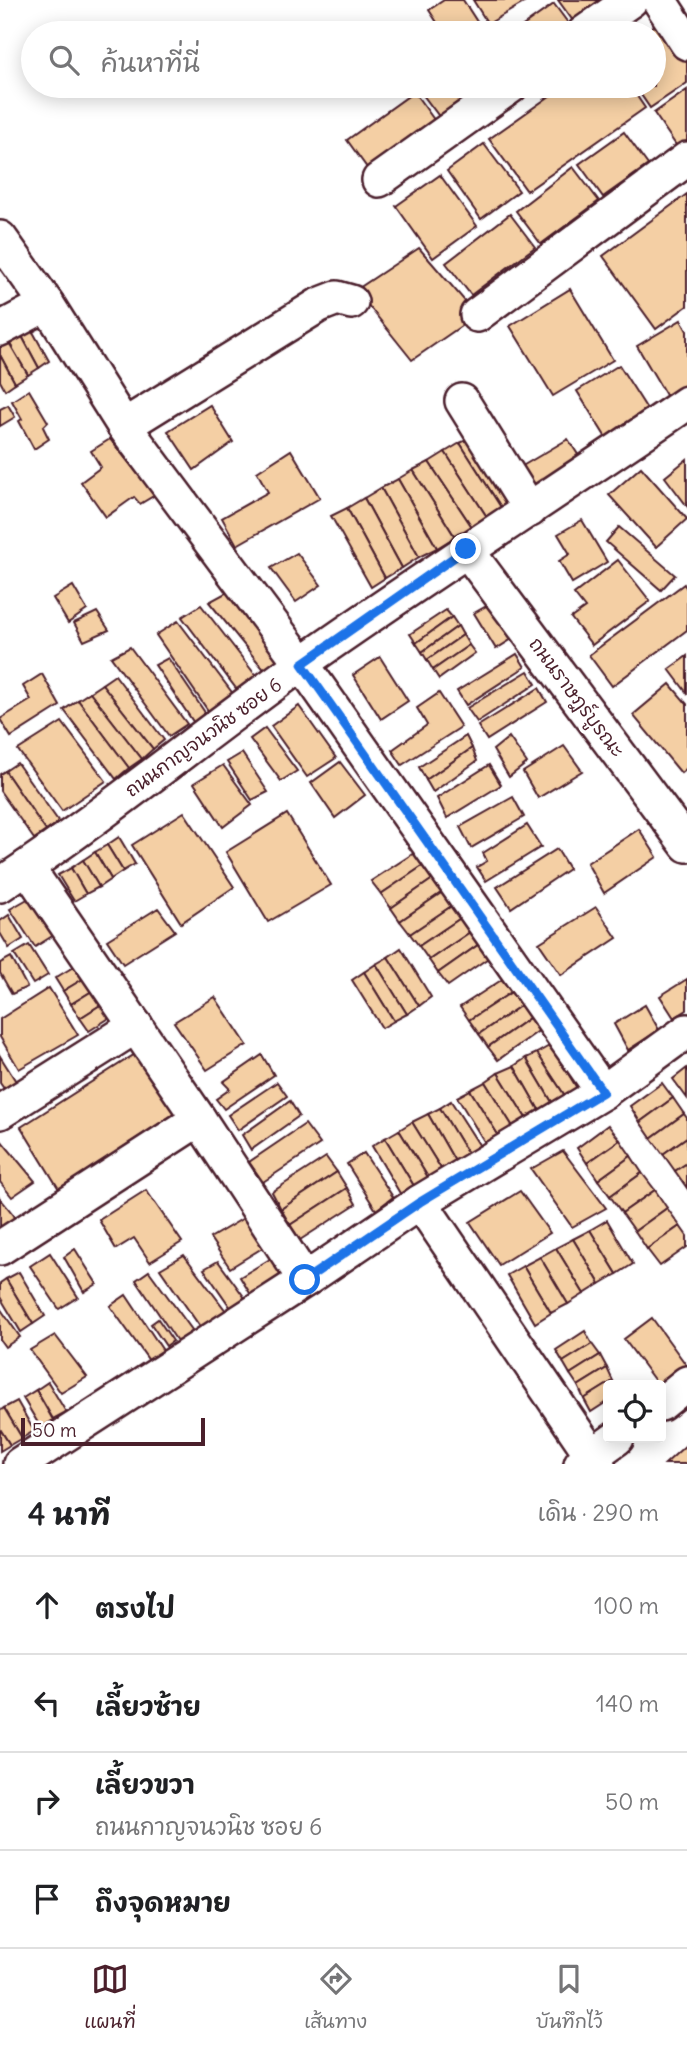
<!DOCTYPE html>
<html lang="th">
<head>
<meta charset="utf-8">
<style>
	body { margin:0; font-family:Delius,"Playpen Sans Thai",sans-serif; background:#f6f6f6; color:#202124 }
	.controls { position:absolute; right:21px; bottom:21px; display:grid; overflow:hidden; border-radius:7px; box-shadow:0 4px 18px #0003 }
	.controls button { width:63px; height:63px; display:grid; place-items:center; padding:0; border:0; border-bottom:2px solid #e0e0e0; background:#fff; color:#202124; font:35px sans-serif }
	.scale { position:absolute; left:21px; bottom:18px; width:184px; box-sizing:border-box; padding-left:7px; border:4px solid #4a1f2b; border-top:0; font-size:19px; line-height:24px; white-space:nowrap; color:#4a1f2b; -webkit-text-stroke:5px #fff; paint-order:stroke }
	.stop { position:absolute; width:21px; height:21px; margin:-16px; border:5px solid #1a73e8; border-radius:50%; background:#fff }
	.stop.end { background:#1a73e8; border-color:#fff; box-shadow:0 2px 7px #0008 }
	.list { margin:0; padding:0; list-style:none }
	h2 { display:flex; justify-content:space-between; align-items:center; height:91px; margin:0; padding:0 28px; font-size:30px }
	h2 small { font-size:23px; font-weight:400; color:#757577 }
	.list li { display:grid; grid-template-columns:46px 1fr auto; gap:21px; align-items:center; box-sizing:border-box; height:98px; padding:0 28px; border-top:2px solid #e0e0e0 }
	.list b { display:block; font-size:26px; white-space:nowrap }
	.list p { margin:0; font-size:23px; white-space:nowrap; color:#757577 }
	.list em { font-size:23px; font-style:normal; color:#757577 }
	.icon { flex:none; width:38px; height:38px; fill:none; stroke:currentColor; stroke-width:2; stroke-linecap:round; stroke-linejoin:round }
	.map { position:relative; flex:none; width:687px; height:1464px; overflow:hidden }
	.search { position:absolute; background:#fff; box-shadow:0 4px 18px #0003; left:21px; right:21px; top:21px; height:77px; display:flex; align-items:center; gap:18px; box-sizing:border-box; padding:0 24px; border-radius:38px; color:#757577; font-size:26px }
	.sheet { height:483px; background:#fff }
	nav { display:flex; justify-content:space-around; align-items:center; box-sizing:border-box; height:98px; border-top:2px solid #e0e0e0; background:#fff; font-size:19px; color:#757577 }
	nav a { display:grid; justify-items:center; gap:4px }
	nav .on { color:#4a1f2b }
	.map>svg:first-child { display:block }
	.building { fill:#f4cfa4; stroke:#4a1f2b; stroke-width:2 }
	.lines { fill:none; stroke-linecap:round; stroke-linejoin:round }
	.minor-casing { stroke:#4a1f2b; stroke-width:38 }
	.minor { stroke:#fff; stroke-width:33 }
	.route { stroke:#1a73e8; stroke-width:9 }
	.labels { text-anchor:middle; stroke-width:7; stroke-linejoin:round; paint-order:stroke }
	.street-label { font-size:19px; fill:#4a1f2b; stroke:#fff }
</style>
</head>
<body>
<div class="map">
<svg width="687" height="1464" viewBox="0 0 687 1464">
	<rect width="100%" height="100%" fill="#fff"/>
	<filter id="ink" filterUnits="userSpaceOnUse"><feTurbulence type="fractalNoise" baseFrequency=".0143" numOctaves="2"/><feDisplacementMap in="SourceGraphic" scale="14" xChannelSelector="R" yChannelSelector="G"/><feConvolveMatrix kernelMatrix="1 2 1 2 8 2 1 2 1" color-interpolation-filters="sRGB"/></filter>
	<g filter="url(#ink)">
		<g class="building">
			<path d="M444,0H463L481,28L472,33H444L429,10Z"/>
			<path d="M473,0H524L525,2L488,24Z"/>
			<path d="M558,0H618L579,29Z"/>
			<path d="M554,4L574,31L571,33H513Z"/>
			<path d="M661,21L687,59V83L650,108L635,86H654V33H643Z"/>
			<path d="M435,86H494L444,123L423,95Z"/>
			<path d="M564,86H630L645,108L527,191L489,139Z"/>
			<path d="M687,90V147L680,151L654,113Z"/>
			<path d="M414,92L440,128L373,176L347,140Z"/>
			<path d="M624,132L648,165L603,197L579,164Z"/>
			<path d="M484,144L519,191L481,219L447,171Z"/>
			<path d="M573,167L599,201L541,244L516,211Z"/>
			<path d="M440,175L477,226L433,258L396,206Z"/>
			<path d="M687,194V306L656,329L603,256Z"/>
			<path d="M510,214L535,247L471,295L446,263Z"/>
			<path d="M419,248L477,315L412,360L356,290Z"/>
			<path d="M570,289L613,360L553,396L510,326Z"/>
			<path d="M681,320L687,331V392L670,402L637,346Z"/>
			<path d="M27,321L49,361L39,368L17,327Z"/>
			<path d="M17,327L39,368L28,375L4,334Z"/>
			<path d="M4,334L28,375L15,383L0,355V336Z"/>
			<path d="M0,355L15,383L5,390L0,381Z"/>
			<path d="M619,365L652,417L610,444L577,391Z"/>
			<path d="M29,390L48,422L43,427L49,439L34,449L19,421L22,419L12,401Z"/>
			<path d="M8,405L15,417L0,426V409Z"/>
			<path d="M210,405L233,442L194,470L168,431Z"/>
			<path d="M475,436L516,500L502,509L460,443Z"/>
			<path d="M110,439L155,495L140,504L134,497L106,517L81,482L101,467L91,451Z"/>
			<path d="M568,439L584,464L530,497L514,471Z"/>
			<path d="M460,443L502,509L487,517L445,452Z"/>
			<path d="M291,450L320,498L237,545L222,518L268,492L257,472Z"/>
			<path d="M445,452L487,517L472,527L429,462Z"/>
			<path d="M687,459V506L665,477Z"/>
			<path d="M429,462L472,527L455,537L413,470Z"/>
			<path d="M641,467L687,519L656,547L609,495Z"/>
			<path d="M413,470L455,537L437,548L398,479Z"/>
			<path d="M398,479L437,548L419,557L381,488Z"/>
			<path d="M381,488L419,557L402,568L364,498Z"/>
			<path d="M364,498L402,568L385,578L347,508Z"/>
			<path d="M347,508L385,578L371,587L331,516Z"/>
			<path d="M582,520L607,562L572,583L559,561L570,554L558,534Z"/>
			<path d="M619,527L675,575L661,590L606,542Z"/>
			<path d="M297,553L321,585L296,602L271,568Z"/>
			<path d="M618,560L650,601L592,645L571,618L585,608L574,594Z"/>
			<path d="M684,584L687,589V630L612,686L589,655Z"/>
			<path d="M73,586L87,610L68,623L53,598Z"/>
			<path d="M231,590L284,656L266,672L209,602Z"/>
			<path d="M497,600L520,634L496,649L474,613Z"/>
			<path d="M201,605L257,677L238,691L182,617Z"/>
			<path d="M446,610L452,617L416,643L410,634Z"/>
			<path d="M97,612L109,630L84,641L74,623Z"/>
			<path d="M452,617L458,626L422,652L416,643Z"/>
			<path d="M178,621L234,695L209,712L156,635Z"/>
			<path d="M458,626L463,635L427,660L422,652Z"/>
			<path d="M463,635L469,645L433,670L427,660Z"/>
			<path d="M469,645L475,653L439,679L433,670Z"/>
			<path d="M130,647L187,724L169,736L111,657Z"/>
			<path d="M517,654L525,667L466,705L457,691Z"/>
			<path d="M687,656V693L669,669Z"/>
			<path d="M380,657L408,701L381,719L353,675Z"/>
			<path d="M168,658L206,714L194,723L155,665Z"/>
			<path d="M528,671L536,684L477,722L467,708Z"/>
			<path d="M42,674L60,706L11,737L0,719L31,700L23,686Z"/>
			<path d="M115,675L164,740L153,749L102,684Z"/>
			<path d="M102,684L153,749L142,759L90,692Z"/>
			<path d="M670,684L687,704V768L681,773L633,715Z"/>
			<path d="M539,688L547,702L487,740L478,726Z"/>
			<path d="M90,692L142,759L129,768L78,700Z"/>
			<path d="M439,693L461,727L402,765L392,750L427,725L417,708Z"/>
			<path d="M78,700L129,768L116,779L64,710Z"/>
			<path d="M299,706L336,758L307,777L271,726Z"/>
			<path d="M62,722L106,781L62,811L18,750Z"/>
			<path d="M265,728L297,771L281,781L250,739Z"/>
			<path d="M466,736L472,748L426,780L419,767Z"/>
			<path d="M509,737L527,763L509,777L493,750Z"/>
			<path d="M564,746L582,771L538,798L523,772Z"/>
			<path d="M472,748L477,761L433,792L426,780Z"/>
			<path d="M242,753L268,792L252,800L227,762Z"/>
			<path d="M340,762L365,795L335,818L311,783Z"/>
			<path d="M17,763L59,822L46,831L5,771Z"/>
			<path d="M223,765L252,805L223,827L194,783Z"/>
			<path d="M489,765L501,785L447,818L437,798Z"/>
			<path d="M5,771L46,831L34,839L0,791V774Z"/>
			<path d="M513,797L524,817L471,848L460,827Z"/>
			<path d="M184,812L234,887L181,923L132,845Z"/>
			<path d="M287,814L331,885L268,922L226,852Z"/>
			<path d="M527,825L541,847L486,881L477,867L487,861L483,853Z"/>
			<path d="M639,829L657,857L604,893L587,863Z"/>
			<path d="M119,837L135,864L123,871L107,845Z"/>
			<path d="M107,845L123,871L111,879L95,852Z"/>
			<path d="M557,849L569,869L511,908L497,887Z"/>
			<path d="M417,851L427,863L381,894L371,881Z"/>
			<path d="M95,852L111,879L99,887L83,860Z"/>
			<path d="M83,860L99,887L86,894L71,868Z"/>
			<path d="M427,863L437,876L391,908L381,894Z"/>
			<path d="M71,868L86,894L74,901L58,875Z"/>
			<path d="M437,876L447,889L400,921L391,908Z"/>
			<path d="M447,889L456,903L410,934L400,921Z"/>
			<path d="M31,897L54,935L35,947L10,909Z"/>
			<path d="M456,903L465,915L419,946L410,934Z"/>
			<path d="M596,907L617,938L561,975L539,943Z"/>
			<path d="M158,908L175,931L123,964L107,940Z"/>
			<path d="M9,915L23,939L9,948L0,933V921Z"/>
			<path d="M465,915L476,928L429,960L419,946Z"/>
			<path d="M476,928L485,940L438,973L429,960Z"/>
			<path d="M485,940L494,954L448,986L438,973Z"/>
			<path d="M29,945L48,975L33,984L14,954Z"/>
			<path d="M401,948L431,997L419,1006L388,957Z"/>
			<path d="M11,957L27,987L12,994L0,973V963Z"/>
			<path d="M388,957L419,1006L407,1014L376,964Z"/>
			<path d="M80,963L88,976L63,991L55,978Z"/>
			<path d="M376,964L407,1014L394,1021L364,972Z"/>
			<path d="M364,972L394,1021L382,1028L352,980Z"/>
			<path d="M88,976L97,988L71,1004L63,991Z"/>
			<path d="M506,977L516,989L469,1020L460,1007Z"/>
			<path d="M687,979V1010L674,1018L660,996Z"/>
			<path d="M49,988L78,1035L19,1069L0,1037V1019Z"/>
			<path d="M97,988L105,1002L80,1018L71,1004Z"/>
			<path d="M516,989L526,1002L479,1034L469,1020Z"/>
			<path d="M215,997L247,1045L207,1070L174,1022Z"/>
			<path d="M105,1002L114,1015L89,1031L80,1018Z"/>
			<path d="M526,1002L535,1014L488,1047L479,1034Z"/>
			<path d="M645,1005L659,1030L628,1050L614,1024Z"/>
			<path d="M535,1014L544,1027L498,1060L488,1047Z"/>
			<path d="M551,1045L581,1095L569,1102L537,1053Z"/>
			<path d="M140,1051L177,1112L59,1189L21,1127Z"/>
			<path d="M537,1053L569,1102L556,1109L526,1058Z"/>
			<path d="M262,1055L274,1075L224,1109L216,1099L230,1089L223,1082Z"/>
			<path d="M0,1056L17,1083L5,1090L0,1083Z"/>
			<path d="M526,1058L556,1109L543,1117L514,1066Z"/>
			<path d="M514,1066L543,1117L529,1123L498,1073Z"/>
			<path d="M687,1068V1098L673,1079Z"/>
			<path d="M498,1073L529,1123L515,1130L485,1082Z"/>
			<path d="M277,1082L287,1096L238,1130L228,1115Z"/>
			<path d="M485,1082L515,1130L500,1138L470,1090Z"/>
			<path d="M662,1083L673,1098L640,1122L630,1106Z"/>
			<path d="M470,1090L500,1138L487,1146L457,1097Z"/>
			<path d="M673,1098L684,1114L651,1138L640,1122Z"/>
			<path d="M290,1101L299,1116L251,1150L242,1135Z"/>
			<path d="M451,1101L483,1151L470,1158L440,1108Z"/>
			<path d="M440,1108L470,1158L457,1165L428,1114Z"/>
			<path d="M428,1114L457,1165L443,1172L412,1122Z"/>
			<path d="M684,1114L687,1118V1137L663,1154L651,1138Z"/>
			<path d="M412,1122L443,1172L429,1179L399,1130Z"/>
			<path d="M305,1124L320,1144L263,1182L249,1162Z"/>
			<path d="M608,1125L620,1140L587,1163L577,1148Z"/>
			<path d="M399,1130L429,1179L414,1186L385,1138Z"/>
			<path d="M687,1137V1163L675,1171L663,1154Z"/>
			<path d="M385,1138L414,1186L401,1195L372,1146Z"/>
			<path d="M0,1139L35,1181L12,1197L0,1182Z"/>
			<path d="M620,1140L631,1156L598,1180L587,1163Z"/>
			<path d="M563,1151L606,1208L572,1227L531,1169Z"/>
			<path d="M364,1153L393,1197L376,1210L347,1164Z"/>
			<path d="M631,1156L642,1173L610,1196L598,1180Z"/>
			<path d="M326,1157L337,1172L281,1209L272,1192Z"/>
			<path d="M687,1163V1188L675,1171Z"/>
			<path d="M337,1172L347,1188L290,1225L281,1209Z"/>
			<path d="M642,1173L655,1190L622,1213L610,1196Z"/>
			<path d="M347,1188L356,1204L300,1240L290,1225Z"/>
			<path d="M146,1190L182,1242L150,1262L134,1238L116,1249L99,1220Z"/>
			<path d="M655,1190L667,1208L635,1231L622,1213Z"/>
			<path d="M520,1191L550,1233L499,1265L470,1222Z"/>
			<path d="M0,1198L16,1218L0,1228Z"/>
			<path d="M667,1208L680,1226L647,1249L635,1231Z"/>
			<path d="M247,1216L267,1245L230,1268L210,1238Z"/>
			<path d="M607,1220L633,1264L617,1274L590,1230Z"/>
			<path d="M680,1226L687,1236V1247L660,1266L647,1249Z"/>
			<path d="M590,1230L617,1274L600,1284L573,1239Z"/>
			<path d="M573,1239L600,1284L584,1294L556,1248Z"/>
			<path d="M556,1248L584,1294L568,1304L540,1257Z"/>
			<path d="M75,1249L97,1284L84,1292L64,1257Z"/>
			<path d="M50,1253L78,1297L59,1309L30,1266Z"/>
			<path d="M184,1255L226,1311L201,1328L160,1269Z"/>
			<path d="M275,1256L288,1275L253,1298L240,1277Z"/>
			<path d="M540,1257L568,1304L551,1313L523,1266Z"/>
			<path d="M218,1261L245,1298L231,1308L204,1269Z"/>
			<path d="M523,1266L551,1313L535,1323L507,1275Z"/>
			<path d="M149,1271L195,1334L179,1344L136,1280Z"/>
			<path d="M19,1272L45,1316L33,1324L6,1279Z"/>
			<path d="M6,1279L33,1324L21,1332L0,1297V1283Z"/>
			<path d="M126,1295L164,1352L150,1362L110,1306Z"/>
			<path d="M0,1308L20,1337L5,1347L0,1340Z"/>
			<path d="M652,1318L687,1366V1369L658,1385L624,1339Z"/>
			<path d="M158,1319L173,1341L166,1346L151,1324Z"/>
			<path d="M585,1331L592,1344L563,1362L556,1350Z"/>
			<path d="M55,1335L87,1377L61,1393L30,1350Z"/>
			<path d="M592,1344L600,1355L570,1374L563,1362Z"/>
			<path d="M600,1355L607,1368L578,1386L570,1374Z"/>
			<path d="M607,1368L613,1381L584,1399L578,1386Z"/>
			<path d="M613,1381L616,1385H608V1401L591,1412L584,1399Z"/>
			<path d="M48,1382L66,1412L53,1419L36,1390Z"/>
			<path d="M36,1390L53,1420L41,1428L23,1398Z"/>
			<path d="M17,1401L34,1431L22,1438L4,1408Z"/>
			<path d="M4,1408L22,1438L10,1445L0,1429V1411Z"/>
			<path d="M0,1429L10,1445L0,1451Z"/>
			<path d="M687,1444V1464H665Z"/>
		</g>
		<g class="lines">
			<defs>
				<g id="minor">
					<path d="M659,0L687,43"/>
					<path d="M584,33L631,0"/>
					<path d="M379,180L511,86"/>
					<path d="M0,238L47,304L124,426L302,664L603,1092"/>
					<path d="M477,315L687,159"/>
					<path d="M0,329L47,304"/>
					<path d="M462,401L530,510"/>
					<path d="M124,426L319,305L337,298L351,302"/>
					<path d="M466,549L687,845"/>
					<path d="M27,867L199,1119L305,1280"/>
					<path d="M0,885C105,815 202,735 304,662C430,573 560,490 687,403"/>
					<path d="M0,1112L136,1026"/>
					<path d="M420,1202L598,1464"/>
					<path d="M0,1248L199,1119"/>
					<path d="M661,1404L687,1383"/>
					<path d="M20,1464L305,1280L420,1202L603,1092L687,1031"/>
					<path d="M581,1464L617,1438"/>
				</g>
			</defs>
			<use href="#minor" class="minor-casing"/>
			<use href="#minor" class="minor"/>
		</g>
	</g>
	<g class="lines" filter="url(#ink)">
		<path class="route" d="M305,1280L420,1202L603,1092L302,664L466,549"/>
	</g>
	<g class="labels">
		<g class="street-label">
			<text transform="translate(577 697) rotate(53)" y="7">ถนนราษฎร์บูรณะ</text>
			<text transform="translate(203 737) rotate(-36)" y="7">ถนนกาญจนวนิช ซอย 6</text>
		</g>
	</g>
</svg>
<div class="controls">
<button><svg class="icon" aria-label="locate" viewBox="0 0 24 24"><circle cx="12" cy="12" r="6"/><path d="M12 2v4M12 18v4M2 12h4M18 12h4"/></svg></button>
</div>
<div class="scale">50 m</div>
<div class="stop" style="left:305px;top:1280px"></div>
<div class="stop end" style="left:466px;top:549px"></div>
<div class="search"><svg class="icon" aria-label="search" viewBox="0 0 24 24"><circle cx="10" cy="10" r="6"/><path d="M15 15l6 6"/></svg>ค้นหาที่นี่</div>
</div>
<section class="sheet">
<h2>4 นาที<small>เดิน · 290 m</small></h2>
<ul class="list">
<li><svg class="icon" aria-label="ahead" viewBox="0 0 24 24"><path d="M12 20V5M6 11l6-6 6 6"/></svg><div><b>ตรงไป</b></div><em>100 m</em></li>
<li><svg class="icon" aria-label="left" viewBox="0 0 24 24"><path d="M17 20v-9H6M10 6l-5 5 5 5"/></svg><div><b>เลี้ยวซ้าย</b></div><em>140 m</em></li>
<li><svg class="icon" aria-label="right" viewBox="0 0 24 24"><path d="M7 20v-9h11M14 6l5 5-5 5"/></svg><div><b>เลี้ยวขวา</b><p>ถนนกาญจนวนิช ซอย 6</p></div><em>50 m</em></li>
<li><svg class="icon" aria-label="arrive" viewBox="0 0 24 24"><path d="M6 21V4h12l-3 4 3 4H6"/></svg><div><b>ถึงจุดหมาย</b></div></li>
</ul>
</section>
<nav>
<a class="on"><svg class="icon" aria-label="map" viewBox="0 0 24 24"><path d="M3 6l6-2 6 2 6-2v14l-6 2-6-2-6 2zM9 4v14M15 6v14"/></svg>แผนที่</a>
<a><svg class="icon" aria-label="directions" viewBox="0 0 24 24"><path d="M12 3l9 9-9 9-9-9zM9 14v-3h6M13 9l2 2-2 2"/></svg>เส้นทาง</a>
<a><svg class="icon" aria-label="saved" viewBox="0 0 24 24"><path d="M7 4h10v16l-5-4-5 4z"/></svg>บันทึกไว้</a>
</nav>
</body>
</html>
